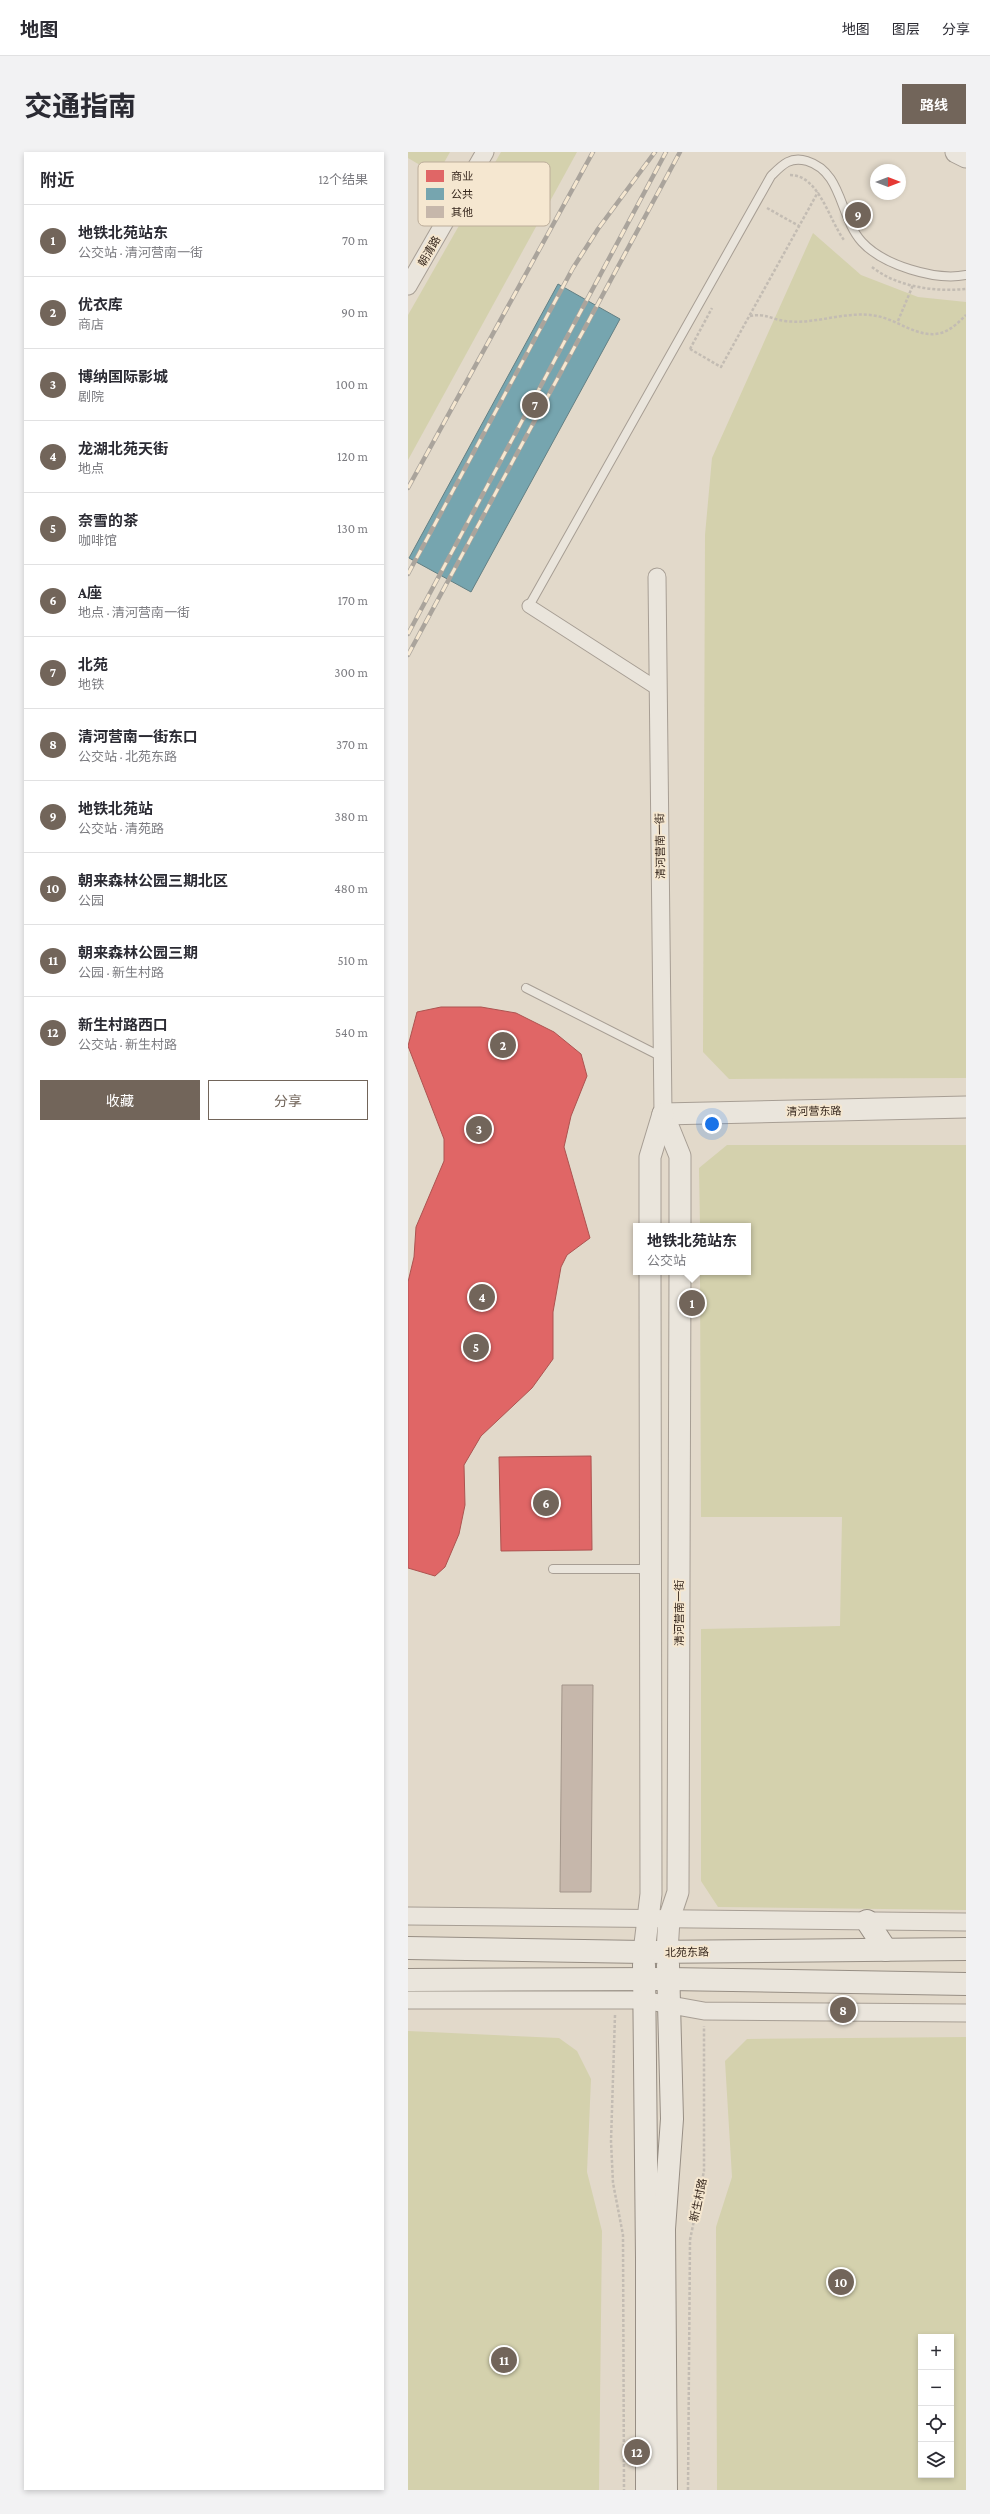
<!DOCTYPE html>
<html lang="zh">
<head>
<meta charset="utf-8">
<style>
	body { margin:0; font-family:"Crimson Pro","Noto Sans SC",serif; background:#f2f2f3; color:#2b2b33 }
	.controls { position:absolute; right:12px; bottom:12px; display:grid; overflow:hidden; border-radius:0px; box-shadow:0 2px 6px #0003 }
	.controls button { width:36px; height:36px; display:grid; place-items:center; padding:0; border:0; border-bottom:1px solid #e1e1e2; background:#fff; color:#2b2b33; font:20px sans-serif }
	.compass { position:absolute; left:462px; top:12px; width:36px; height:36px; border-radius:50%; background:#fff; box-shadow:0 2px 6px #0003; rotate:90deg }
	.you { position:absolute; left:304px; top:972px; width:14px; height:14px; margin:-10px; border:3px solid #fff; border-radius:50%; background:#1a73e8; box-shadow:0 0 0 6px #1a73e833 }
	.badge { display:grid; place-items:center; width:26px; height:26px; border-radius:50%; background:#72655a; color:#fff; font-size:13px; font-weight:700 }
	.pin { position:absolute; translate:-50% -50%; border:2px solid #fff; box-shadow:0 1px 4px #0006 }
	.popup { position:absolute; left:225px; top:1071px; width:118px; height:52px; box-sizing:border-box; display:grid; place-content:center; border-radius:0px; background:#fff; filter:drop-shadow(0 1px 3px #0005); font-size:13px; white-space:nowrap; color:#7c7c81 }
	.popup b { font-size:15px; color:#2b2b33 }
	.popup::after { content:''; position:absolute; left:50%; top:100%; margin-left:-8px; border:8px solid transparent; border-top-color:#fff }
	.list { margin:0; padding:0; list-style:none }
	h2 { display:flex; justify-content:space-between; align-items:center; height:52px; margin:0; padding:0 16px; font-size:17px }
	h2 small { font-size:13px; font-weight:400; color:#7c7c81 }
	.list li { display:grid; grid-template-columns:26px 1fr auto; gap:12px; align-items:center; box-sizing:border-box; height:72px; padding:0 16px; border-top:1px solid #e1e1e2 }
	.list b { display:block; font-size:15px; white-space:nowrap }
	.list p { margin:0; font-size:13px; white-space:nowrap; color:#7c7c81 }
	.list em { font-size:13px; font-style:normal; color:#7c7c81 }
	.actions { display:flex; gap:8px; padding:12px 16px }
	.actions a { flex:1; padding:9px 0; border:1px solid #72655a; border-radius:0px; text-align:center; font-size:14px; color:#72655a }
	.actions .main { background:#72655a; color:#fff }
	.icon { flex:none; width:22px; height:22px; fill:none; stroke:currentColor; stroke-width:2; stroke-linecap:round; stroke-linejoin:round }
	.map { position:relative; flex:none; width:558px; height:2338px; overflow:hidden; border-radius:0px }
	header { display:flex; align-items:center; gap:24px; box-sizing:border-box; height:56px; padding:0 20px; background:#fff; border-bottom:1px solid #e1e1e2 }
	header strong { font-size:19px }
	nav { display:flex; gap:22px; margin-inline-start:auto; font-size:14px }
	.intro { display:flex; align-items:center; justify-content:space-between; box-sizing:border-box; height:96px; padding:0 24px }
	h1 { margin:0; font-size:28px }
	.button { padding:10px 18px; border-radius:0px; background:#72655a; color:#fff; font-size:14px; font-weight:700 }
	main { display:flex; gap:24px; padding:0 24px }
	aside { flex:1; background:#fff; border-radius:0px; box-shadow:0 2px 6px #0003 }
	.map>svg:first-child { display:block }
	.green { fill:#d4d1ad; fill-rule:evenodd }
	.shops { fill:#e06666; stroke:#ad5350 }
	.public { fill:#76a5af; stroke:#637f83 }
	.building { fill:#c6b7ab; stroke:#a2958a }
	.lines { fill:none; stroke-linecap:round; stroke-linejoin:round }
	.service-casing { stroke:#a79e94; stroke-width:10 }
	.pedestrian-casing { stroke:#a79e94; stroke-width:15 }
	.minor-casing { stroke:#a79e94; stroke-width:19 }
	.tertiary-casing { stroke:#a79e94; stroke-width:23 }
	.secondary-casing { stroke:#978e84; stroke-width:24 }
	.path { stroke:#c3bcb3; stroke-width:2.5; stroke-dasharray:3 2; stroke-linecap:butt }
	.service { stroke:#eae5dc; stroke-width:8 }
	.pedestrian { stroke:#eae5dc; stroke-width:13 }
	.minor { stroke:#eae5dc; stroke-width:17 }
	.tertiary { stroke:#eae5dc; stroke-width:21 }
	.secondary { stroke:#eae5dc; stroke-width:22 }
	.rail-casing { stroke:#aaa49c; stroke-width:4.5 }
	.rail { stroke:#f5e7d0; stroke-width:3; stroke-dasharray:9; stroke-linecap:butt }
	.labels { text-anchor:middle; stroke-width:4; stroke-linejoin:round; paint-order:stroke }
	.street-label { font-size:11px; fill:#36271d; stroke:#f5e7d0 }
	.key { fill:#f5e7d0; stroke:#bcad9a; stroke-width:1 }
	.key-label { font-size:11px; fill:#36271d }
</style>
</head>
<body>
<header>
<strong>地图</strong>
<nav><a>地图</a><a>图层</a><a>分享</a></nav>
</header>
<div class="intro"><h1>交通指南</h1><a class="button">路线</a></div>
<main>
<aside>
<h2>附近<small>12个结果</small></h2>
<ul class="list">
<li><span class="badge">1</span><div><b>地铁北苑站东</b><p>公交站 · 清河营南一街</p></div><em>70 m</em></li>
<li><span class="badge">2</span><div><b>优衣库</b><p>商店</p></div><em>90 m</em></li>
<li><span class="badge">3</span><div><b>博纳国际影城</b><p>剧院</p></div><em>100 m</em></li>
<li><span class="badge">4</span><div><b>龙湖北苑天街</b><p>地点</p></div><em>120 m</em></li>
<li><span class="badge">5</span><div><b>奈雪的茶</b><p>咖啡馆</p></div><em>130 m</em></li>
<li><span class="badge">6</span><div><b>A座</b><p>地点 · 清河营南一街</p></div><em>170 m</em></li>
<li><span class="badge">7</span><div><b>北苑</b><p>地铁</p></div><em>300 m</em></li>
<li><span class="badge">8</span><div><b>清河营南一街东口</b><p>公交站 · 北苑东路</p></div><em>370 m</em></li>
<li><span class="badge">9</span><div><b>地铁北苑站</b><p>公交站 · 清苑路</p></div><em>380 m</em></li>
<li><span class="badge">10</span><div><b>朝来森林公园三期北区</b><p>公园</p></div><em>480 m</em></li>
<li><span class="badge">11</span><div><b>朝来森林公园三期</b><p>公园 · 新生村路</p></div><em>510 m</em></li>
<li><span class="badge">12</span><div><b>新生村路西口</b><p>公交站 · 新生村路</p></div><em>540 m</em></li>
</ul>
<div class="actions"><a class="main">收藏</a><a>分享</a></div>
</aside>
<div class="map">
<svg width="558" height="2338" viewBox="0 0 558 2338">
	<rect width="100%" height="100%" fill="#e2d9ca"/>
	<g class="green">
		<path d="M0,0H42L29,23L0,6Z"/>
		<path d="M93,0H169L0,308V163Z"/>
		<path d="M405,81L453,123L510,145L558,150V926L321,927L295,900L297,383L304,306Z"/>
		<path d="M319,993H558V1758L310,1755L293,1729V1477L432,1474L434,1365H293L292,1120H340V1074H292L291,1016Z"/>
		<path d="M0,1879L151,1886L169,1899L183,1927L179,2020L194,2079L191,2338H0Z"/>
		<path d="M558,1885V2338H309L308,2075L324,2025L317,1909L339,1887ZM513,2185H543V2323H513Z"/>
	</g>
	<g class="shops">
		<path d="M33,855H73L108,861L146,880L173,902L179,924L163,964L156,995L182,1086L159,1103L153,1115L145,1160V1207L124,1236L73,1284L56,1313L57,1353L51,1382L37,1415L27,1424L0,1416V1130L6,1105L8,1075L36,1009V987L0,894L9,860Z"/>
		<path d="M183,1304L184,1398L93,1399L91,1305Z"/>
	</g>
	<path class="public" d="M150,132L212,167L63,440L1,406Z"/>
	<path class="building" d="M154,1533H185L183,1740H152Z"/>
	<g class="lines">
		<defs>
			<g id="service">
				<path d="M121,454L363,24C374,13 382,4 399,9C435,20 431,65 454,90C475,113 527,129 558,123"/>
				<path d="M118,836L254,905"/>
				<path d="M145,1417H242"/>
			</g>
			<path id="pedestrian" d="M121,454L250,537"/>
			<g id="minor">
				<path d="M0,134L77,0"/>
				<path d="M249,425L255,962"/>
				<path d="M0,1764L558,1770"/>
				<path d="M0,1848H235L296,1859L558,1861"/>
			</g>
			<g id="tertiary">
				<path d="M548,0L558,5"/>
				<path d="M255,962L558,955"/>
				<path d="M255,962L272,1004V1074"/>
				<path d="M242,1074V1005L255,962"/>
				<path d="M236,1800L243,1742L242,1120"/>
				<path d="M259,1800L261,1767L270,1740L272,1120"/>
			</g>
			<g id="secondary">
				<path d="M459,1769L478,1798"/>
				<path d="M0,1796L236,1800L558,1797"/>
				<path d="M236,1813L239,2106V2338"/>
				<path d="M0,1828L260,1827L558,1832"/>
				<path d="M258,2338L256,2077L264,1967L260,1813"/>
			</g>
		</defs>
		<use href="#service" class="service-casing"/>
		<use href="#pedestrian" class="pedestrian-casing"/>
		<use href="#minor" class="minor-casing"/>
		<use href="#tertiary" class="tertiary-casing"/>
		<use href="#secondary" class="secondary-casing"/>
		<g class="path">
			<path d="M382,23C411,23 421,68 436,88"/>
			<path d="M359,56L391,74"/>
			<path d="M464,115C489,135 527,140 558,137"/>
			<path d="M342,164C358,161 362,167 377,169C408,173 438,158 469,164C490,168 511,187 533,181C543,178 551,170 558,163"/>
			<path d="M490,169L505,133"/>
			<path d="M282,197L304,156"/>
			<path d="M282,197L313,215L410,40"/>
			<path d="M207,1863L203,1989L205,2031L215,2083L216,2338"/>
			<path d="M280,2338L282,2088L296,2019V1874"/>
		</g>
		<use href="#service" class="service"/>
		<use href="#pedestrian" class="pedestrian"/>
		<use href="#minor" class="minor"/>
		<use href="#tertiary" class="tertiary"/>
		<use href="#secondary" class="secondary"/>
		<defs>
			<g id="rail">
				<path d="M0,336L185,0"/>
				<path d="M0,422L165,116L190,77L247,0"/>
				<path d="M0,482L258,0"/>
				<path d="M0,503L272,0"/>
			</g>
		</defs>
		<use href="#rail" class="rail-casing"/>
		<use href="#rail" class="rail"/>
	</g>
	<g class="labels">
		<g class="street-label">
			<text transform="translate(21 99) rotate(-60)" y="4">朝清路</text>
			<text transform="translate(252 694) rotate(-91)" y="4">清河营南一街</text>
			<text transform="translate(406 959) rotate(-1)" y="4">清河营东路</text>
			<text transform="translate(271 1461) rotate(-90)" y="4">清河营南一街</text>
			<text transform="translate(279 1800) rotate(-1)" y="4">北苑东路</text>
			<text transform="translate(290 2048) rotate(-78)" y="4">新生村路</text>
		</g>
	</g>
	<rect x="10" y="10" width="132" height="64" rx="6" class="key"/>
	<rect x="18" y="18" width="18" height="12" fill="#e06666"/>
	<rect x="18" y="36" width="18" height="12" fill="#76a5af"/>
	<rect x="18" y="54" width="18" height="12" fill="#c6b7ab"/>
	<g class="key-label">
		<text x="43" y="28">商业</text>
		<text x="43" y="46">公共</text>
		<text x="43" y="64">其他</text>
	</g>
</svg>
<div class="controls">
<button>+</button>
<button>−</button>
<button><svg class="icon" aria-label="locate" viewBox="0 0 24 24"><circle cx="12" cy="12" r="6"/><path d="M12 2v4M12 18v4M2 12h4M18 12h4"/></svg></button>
<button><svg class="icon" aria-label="layers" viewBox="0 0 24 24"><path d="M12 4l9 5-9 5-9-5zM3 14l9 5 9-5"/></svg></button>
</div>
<svg class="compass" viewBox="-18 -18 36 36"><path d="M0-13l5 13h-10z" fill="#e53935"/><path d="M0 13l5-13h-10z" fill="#7c7c81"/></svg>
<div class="you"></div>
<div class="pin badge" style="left:284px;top:1151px">1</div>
<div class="popup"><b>地铁北苑站东</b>公交站</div>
<div class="pin badge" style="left:95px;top:893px">2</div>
<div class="pin badge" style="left:71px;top:977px">3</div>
<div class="pin badge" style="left:74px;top:1145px">4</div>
<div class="pin badge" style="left:68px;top:1195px">5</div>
<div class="pin badge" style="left:138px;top:1351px">6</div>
<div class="pin badge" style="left:127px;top:253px">7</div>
<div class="pin badge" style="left:435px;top:1858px">8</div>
<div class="pin badge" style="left:450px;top:63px">9</div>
<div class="pin badge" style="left:433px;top:2130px">10</div>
<div class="pin badge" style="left:96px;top:2208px">11</div>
<div class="pin badge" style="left:229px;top:2300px">12</div>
</div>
</main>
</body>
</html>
